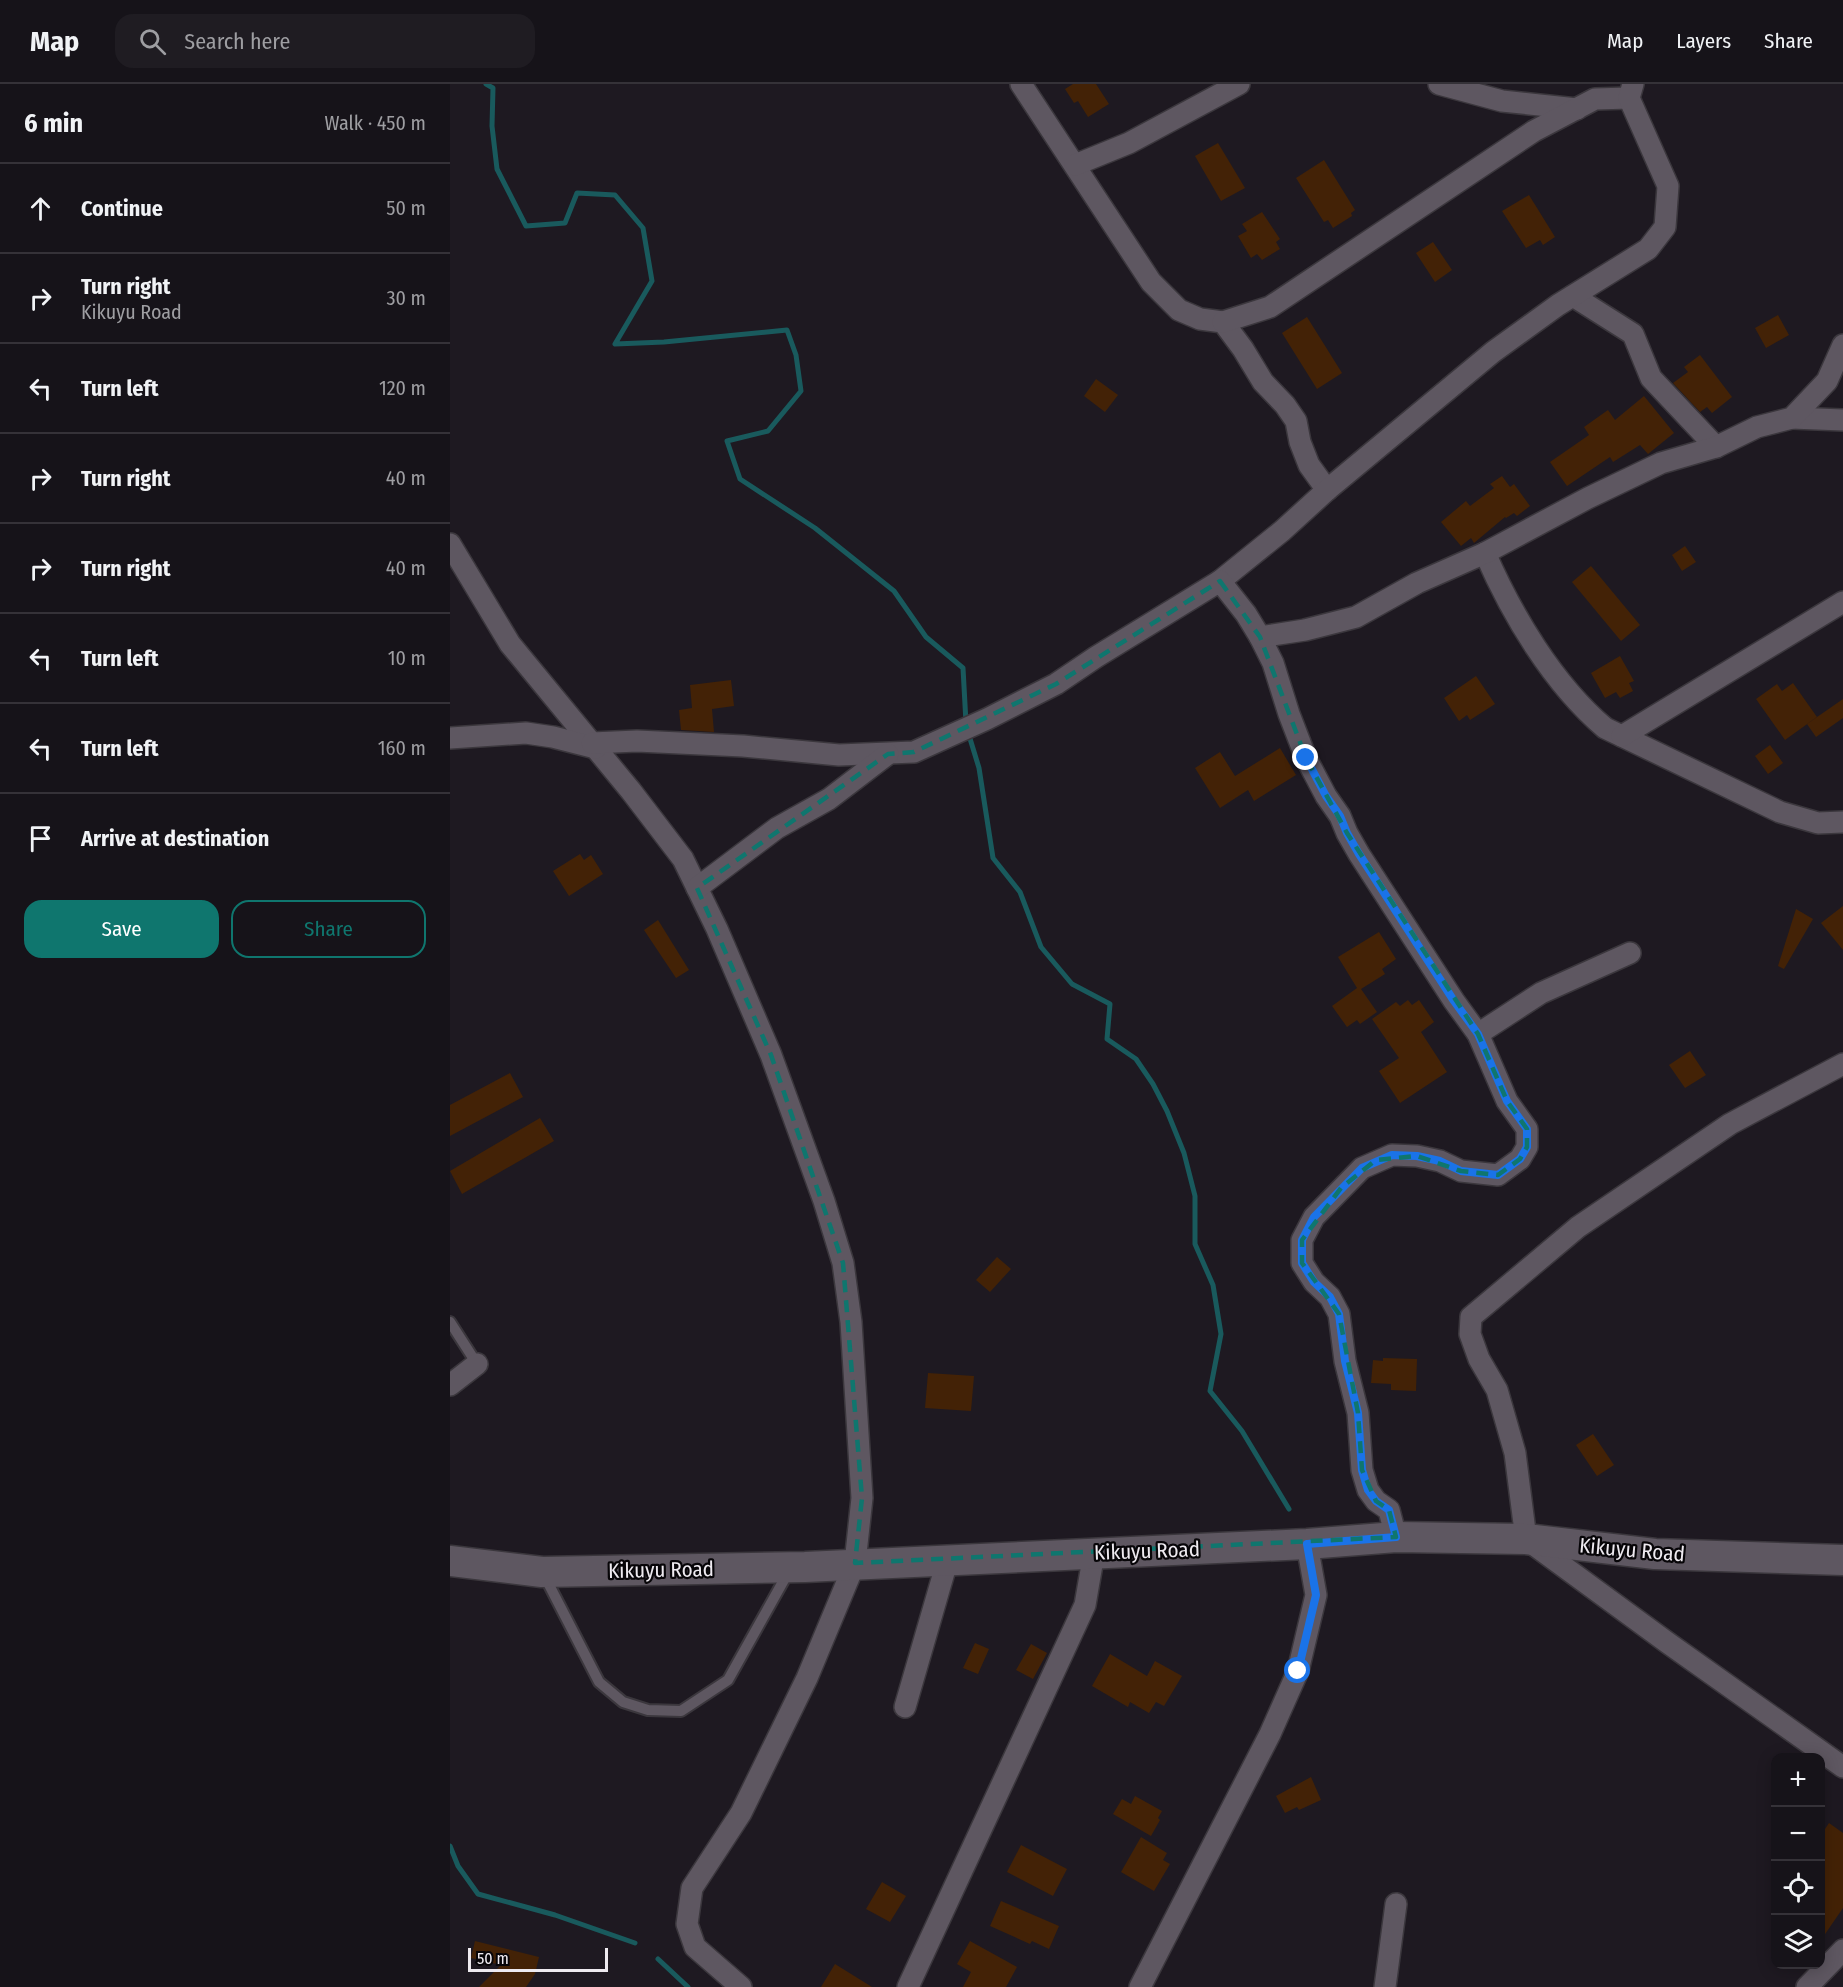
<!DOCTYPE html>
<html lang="en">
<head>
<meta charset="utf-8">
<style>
	body { margin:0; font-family:"Fira Sans Condensed",sans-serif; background:#1f1c22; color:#f1f3f6 }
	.controls { position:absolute; right:18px; bottom:18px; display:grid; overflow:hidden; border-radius:12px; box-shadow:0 3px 15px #0003 }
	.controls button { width:54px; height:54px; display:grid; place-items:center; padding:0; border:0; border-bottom:2px solid #353238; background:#161319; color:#f1f3f6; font:30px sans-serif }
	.scale { position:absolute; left:18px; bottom:15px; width:140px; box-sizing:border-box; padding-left:6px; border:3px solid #eeeaf0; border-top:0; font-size:16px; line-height:21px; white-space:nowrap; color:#eeeaf0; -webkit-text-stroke:4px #070508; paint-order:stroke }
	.stop { position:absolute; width:18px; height:18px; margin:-14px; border:4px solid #1a73e8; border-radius:50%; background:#fff }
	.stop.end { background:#1a73e8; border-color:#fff; box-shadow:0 2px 6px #0008 }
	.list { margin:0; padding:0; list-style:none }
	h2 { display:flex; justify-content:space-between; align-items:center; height:78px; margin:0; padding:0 24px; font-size:26px }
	h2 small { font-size:20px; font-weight:400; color:#9e9ea2 }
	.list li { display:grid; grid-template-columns:39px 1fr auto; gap:18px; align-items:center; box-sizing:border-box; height:90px; padding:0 24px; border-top:2px solid #353238 }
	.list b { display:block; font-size:22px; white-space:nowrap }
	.list p { margin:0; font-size:20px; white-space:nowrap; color:#9e9ea2 }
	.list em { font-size:20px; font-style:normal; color:#9e9ea2 }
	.actions { display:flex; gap:12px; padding:18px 24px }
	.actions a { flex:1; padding:14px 0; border:2px solid #0f766e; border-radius:18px; text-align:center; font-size:21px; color:#0f766e }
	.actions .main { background:#0f766e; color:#fff }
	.icon { flex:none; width:33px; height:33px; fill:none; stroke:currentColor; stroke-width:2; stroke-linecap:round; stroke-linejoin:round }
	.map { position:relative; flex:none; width:1393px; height:1903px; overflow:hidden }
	header { display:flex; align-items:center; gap:36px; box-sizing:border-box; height:84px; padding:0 30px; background:#161319; border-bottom:2px solid #353238 }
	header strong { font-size:28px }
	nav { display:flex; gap:33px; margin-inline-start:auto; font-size:21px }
	.search { width:420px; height:54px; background:#1f1c22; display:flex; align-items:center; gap:15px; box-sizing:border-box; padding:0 21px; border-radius:18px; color:#9e9ea2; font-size:22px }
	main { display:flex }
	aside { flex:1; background:#161319 }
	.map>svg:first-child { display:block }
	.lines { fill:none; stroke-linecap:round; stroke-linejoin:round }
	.stream { stroke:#195a5d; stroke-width:5 }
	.building { fill:#432206 }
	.service-casing { stroke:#3b373d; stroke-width:14 }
	.minor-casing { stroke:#3b373d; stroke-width:24 }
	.secondary-casing { stroke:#3b373d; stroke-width:33 }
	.service { stroke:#5e5761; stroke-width:10 }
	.minor { stroke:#5e5761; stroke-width:21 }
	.secondary { stroke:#5e5761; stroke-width:30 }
	.route { stroke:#1a73e8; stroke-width:8 }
	.marked { fill:none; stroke:#0f766e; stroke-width:4.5; stroke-dasharray:12 8; stroke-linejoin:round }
	.labels { text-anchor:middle; stroke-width:4.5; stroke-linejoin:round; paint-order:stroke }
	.street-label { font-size:21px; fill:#eeeaf0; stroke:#070508 }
</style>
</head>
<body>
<header>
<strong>Map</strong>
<div class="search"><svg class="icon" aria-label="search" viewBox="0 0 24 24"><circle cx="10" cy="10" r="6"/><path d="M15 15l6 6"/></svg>Search here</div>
<nav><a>Map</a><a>Layers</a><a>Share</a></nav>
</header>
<main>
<aside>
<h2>6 min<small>Walk · 450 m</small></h2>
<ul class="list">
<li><svg class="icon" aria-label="ahead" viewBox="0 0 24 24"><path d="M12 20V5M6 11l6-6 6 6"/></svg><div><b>Continue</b></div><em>50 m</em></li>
<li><svg class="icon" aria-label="right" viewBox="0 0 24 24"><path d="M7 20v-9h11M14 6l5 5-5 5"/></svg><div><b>Turn right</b><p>Kikuyu Road</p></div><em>30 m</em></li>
<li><svg class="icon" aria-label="left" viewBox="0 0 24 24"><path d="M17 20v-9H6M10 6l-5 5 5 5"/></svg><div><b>Turn left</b></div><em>120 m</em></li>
<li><svg class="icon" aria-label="right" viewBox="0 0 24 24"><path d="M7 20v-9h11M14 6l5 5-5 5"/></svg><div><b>Turn right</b></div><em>40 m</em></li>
<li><svg class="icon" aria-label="right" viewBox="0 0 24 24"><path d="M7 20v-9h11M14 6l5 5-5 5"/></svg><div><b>Turn right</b></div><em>40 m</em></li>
<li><svg class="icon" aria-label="left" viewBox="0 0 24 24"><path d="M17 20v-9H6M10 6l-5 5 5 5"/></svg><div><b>Turn left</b></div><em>10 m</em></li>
<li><svg class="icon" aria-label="left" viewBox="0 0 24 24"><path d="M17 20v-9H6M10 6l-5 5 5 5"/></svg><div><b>Turn left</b></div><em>160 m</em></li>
<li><svg class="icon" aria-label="arrive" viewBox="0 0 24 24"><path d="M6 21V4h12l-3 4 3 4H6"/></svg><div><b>Arrive at destination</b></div></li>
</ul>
<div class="actions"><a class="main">Save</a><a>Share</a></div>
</aside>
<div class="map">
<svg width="1393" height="1903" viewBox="0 0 1393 1903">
	<rect width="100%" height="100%" fill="#1e1921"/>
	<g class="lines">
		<g class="stream">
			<path d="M36,0L43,4L42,42L47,85L76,142L115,139L127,109L165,111L193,144L202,197L165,260L214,258L337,246L346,271L351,307L318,347L277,357L290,395L365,444L444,507L476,553L513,584L516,639"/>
			<path d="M518,648L529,684L543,774L570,808L591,863L622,900L660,920L657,955L686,975L703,1000L717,1027L734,1069L745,1112V1160L763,1201L771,1250L760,1307L792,1347L839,1425"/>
			<path d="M0,1762L8,1782L28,1810L105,1831L185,1859"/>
			<path d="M208,1875L238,1903"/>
		</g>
	</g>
	<g class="building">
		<path d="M623,0H646L659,20L638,33L628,17L624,19L615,5Z"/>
		<path d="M768,59L795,104L771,117L745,72Z"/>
		<path d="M874,76L905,126L901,129L902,132L883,144L878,136L874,138L846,94Z"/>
		<path d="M1079,111L1105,153L1093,161L1090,156L1076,164L1052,127Z"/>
		<path d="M812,128L830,155L826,158L830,165L812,176L807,170L801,174L788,152L797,147L792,140Z"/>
		<path d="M983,158L1002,186L985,198L966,169Z"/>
		<path d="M1328,231L1339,251L1316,264L1305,244Z"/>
		<path d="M857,233L892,289L867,305L832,249Z"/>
		<path d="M1250,271L1282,313L1262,329L1257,323L1250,328L1223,299L1238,288L1234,283Z"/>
		<path d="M646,295L668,311L655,328L634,312Z"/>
		<path d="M1194,312L1224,349L1198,370L1190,361L1163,378L1160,373L1117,402L1100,378L1139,351L1134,343L1158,326L1165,336Z"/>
		<path d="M1052,392L1060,403L1064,400L1080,422L1067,432L1064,429L1056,434L1055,433L1024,459L1021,454L1011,462L991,438L1016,417L1020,422L1044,404L1040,400Z"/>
		<path d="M1235,462L1246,478L1232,487L1222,471Z"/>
		<path d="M1141,482L1190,541L1171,557L1122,498Z"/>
		<path d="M1170,572L1184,597L1179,599L1183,607L1170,614L1166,608L1155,614L1141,589Z"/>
		<path d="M1026,592L1045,620L1020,636L1017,631L1009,637L994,614Z"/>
		<path d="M281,596L284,622L262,625L264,648L231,646L229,626L242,624L240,601Z"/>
		<path d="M1343,599L1367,633L1335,656L1306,615L1327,600L1332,607Z"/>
		<path d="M1393,615V634L1366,653L1357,640Z"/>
		<path d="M1320,661L1333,679L1318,690L1305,672Z"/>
		<path d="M830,664L846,691L804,717L798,706L770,724L745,684L770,668L785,692Z"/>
		<path d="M130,770L134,776L141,771L153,790L119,812L103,787Z"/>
		<path d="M1393,822V866L1371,839Z"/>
		<path d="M1346,825L1363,835L1334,885L1328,882Z"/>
		<path d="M208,836L239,886L226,894L194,846Z"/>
		<path d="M929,848L946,875L932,885L935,890L911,905L927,928L910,940L907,936L897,943L882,922L907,904L888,873Z"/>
		<path d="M958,916L962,921L969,916L984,938L971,948L997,988L950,1019L929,987L949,974L922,935L946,918L950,922Z"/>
		<path d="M1240,967L1256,991L1235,1004L1219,981Z"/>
		<path d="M60,989L73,1013L0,1052V1021Z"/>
		<path d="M90,1034L104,1057L12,1110L0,1087Z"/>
		<path d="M547,1173L561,1185L540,1208L526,1196Z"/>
		<path d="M933,1274L967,1275L966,1307L941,1306V1300L921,1299L923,1276L933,1277Z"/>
		<path d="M478,1289L524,1292L521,1327L475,1324Z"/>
		<path d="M1143,1350L1164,1381L1147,1392L1126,1361Z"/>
		<path d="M525,1559L539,1565L528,1590L513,1584Z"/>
		<path d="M581,1560L597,1569L583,1595L566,1586Z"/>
		<path d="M660,1570L697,1592L705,1577L732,1592L714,1622L706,1618L699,1629L680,1618L678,1623L642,1602Z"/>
		<path d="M861,1693L871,1716L849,1726L847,1723L835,1729L826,1712Z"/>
		<path d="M685,1712L712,1727L708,1734L710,1736L701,1752L663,1730L672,1715L681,1720Z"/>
		<path d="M1379,1739L1393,1749V1824L1371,1856V1751Z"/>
		<path d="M691,1753L717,1769L713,1776L720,1780L704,1807L671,1788Z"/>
		<path d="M571,1761L617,1785L603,1812L557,1788Z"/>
		<path d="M432,1798L456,1812L440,1838L416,1825Z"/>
		<path d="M551,1817L609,1842L599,1865L582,1857L580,1860L540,1842Z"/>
		<path d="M25,1857L89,1873L85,1890L76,1903H29L51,1881L21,1874Z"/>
		<path d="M520,1857L567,1883L556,1903H513L521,1888L507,1880Z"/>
		<path d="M385,1880L422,1903H371Z"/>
	</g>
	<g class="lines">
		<defs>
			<g id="service">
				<path d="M0,1238L27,1280"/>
				<path d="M94,1491L149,1598L173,1618L198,1626L231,1627L278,1596L339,1487"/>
			</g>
			<g id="minor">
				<path d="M571,0L701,198L729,226L750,235L773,238L793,265L813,298L835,321L846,337L850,358L859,381L877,406"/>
				<path d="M989,0L1052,17L1127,25"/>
				<path d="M625,81L679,59L789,0"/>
				<path d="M1123,212L1183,250L1201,294L1266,363"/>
				<path d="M773,238L820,223L1084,47L1145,15L1179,14"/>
				<path d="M1342,334L1393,336"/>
				<path d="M0,460L60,560L181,707L233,775L267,845L321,971L374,1117L393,1179L401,1238L412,1414L405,1479L357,1594L291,1729L242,1804L237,1840L245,1863L291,1903"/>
				<path d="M1035,469C1062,531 1103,600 1155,644L1330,728L1368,739L1393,738"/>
				<path d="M770,497L832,447L877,406L1043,268L1108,221L1198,165L1215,143L1218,102L1179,14L1183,0"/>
				<path d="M810,553L823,579L839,630L856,674L876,712L890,732L897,749L909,770L1004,917L1028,950L1057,1017L1077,1045V1063L1070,1075L1048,1091L1011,1087L990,1077L967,1072L942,1071L912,1084L864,1133L852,1156V1179L864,1198L880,1213L889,1230L895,1277L908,1329L912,1386L918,1406L926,1417L939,1426L946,1453"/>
				<path d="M1172,652L1393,518"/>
				<path d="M0,654L76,649L103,653L146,664"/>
				<path d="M142,659L187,657L293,662L389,671L464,668L537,635L606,600L646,573L770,497L796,530L810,553L855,546L906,533L967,499L1035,469L1138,414L1211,379L1266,363L1307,343L1342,334L1377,297L1393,261"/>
				<path d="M247,804L327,744L379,715L438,670"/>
				<path d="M1028,950L1091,909L1180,869"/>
				<path d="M1393,980L1280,1040L1128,1143L1021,1233L1020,1250L1029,1275L1047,1306L1065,1369L1076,1455L1218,1559L1393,1683"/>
				<path d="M0,1301L27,1280"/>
				<path d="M455,1623L497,1478"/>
				<path d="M458,1903L635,1521L644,1469"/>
				<path d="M690,1903L820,1650L848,1587L866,1511L857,1460"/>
				<path d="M935,1903L946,1820"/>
				<path d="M1357,1903L1393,1866"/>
			</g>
			<path id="secondary" d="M0,1477L92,1488L355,1483L857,1460L946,1453L1076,1455L1205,1470L1393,1476"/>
		</defs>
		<use href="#service" class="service-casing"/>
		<use href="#minor" class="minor-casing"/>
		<use href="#secondary" class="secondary-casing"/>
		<use href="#service" class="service"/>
		<use href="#minor" class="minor"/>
		<use href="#secondary" class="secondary"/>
	</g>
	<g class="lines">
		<path class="route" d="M848,1587L866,1511L857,1460L946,1453L939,1426L926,1417L918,1406L912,1386L908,1329L895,1277L889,1230L880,1213L864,1198L852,1179V1156L864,1133L912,1084L942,1071L967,1072L990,1077L1011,1087L1048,1091L1070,1075L1077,1063V1045L1057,1017L1028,950L1004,917L909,770L897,749L890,732L876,712L856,674"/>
	</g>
	<path class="marked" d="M770,497L810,553L856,674L897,749L1028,950L1057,1017L1077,1045V1063L1070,1075L1048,1091L1011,1087L967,1072L926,1076L891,1104L852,1156V1179L889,1230L908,1329L912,1386L926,1417L939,1426L946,1453L405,1479L412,1414L393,1179L321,971L247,804L438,670L464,668L606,600Z"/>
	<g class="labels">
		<g class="street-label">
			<text transform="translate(1182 1466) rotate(5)" y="7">Kikuyu Road</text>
			<text transform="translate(697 1467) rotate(-2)" y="7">Kikuyu Road</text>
			<text transform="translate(211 1486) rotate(-1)" y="7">Kikuyu Road</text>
		</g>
	</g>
</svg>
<div class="controls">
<button>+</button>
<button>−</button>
<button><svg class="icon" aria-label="locate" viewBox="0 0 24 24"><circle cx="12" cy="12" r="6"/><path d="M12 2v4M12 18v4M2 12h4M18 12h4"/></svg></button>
<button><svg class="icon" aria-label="layers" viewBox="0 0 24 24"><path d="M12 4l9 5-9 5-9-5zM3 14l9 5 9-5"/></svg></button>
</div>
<div class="scale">50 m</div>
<div class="stop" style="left:848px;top:1587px"></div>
<div class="stop end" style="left:856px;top:674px"></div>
</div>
</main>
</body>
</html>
